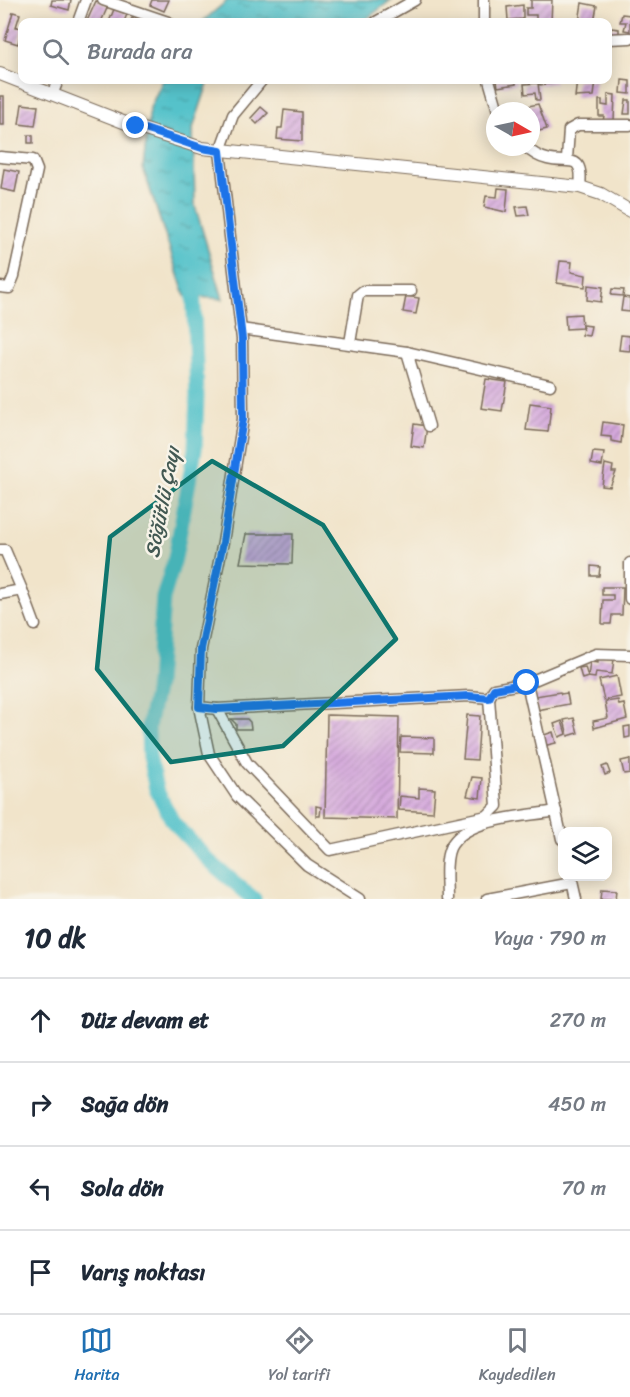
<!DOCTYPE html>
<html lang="tr">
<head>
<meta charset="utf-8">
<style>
	body { margin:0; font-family:Sriracha,sans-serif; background:#f6f6f7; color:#1f2937 }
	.controls { position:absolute; right:18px; bottom:18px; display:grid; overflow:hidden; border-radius:12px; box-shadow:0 3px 15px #0003 }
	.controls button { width:54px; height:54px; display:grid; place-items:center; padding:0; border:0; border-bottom:2px solid #e0e1e3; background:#fff; color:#1f2937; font:30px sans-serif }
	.compass { position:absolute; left:486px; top:102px; width:54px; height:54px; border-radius:50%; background:#fff; box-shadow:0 3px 15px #0003; rotate:99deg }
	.stop { position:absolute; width:18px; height:18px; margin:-14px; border:4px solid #1a73e8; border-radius:50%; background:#fff }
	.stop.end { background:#1a73e8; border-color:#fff; box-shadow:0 2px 6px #0008 }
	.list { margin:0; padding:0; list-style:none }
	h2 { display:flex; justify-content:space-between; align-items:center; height:78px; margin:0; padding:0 24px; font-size:26px }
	h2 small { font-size:20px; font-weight:400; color:#747a83 }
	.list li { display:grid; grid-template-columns:39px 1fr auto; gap:18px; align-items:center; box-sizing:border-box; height:84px; padding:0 24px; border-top:2px solid #e0e1e3 }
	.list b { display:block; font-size:22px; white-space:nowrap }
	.list em { font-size:20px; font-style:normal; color:#747a83 }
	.icon { flex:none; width:33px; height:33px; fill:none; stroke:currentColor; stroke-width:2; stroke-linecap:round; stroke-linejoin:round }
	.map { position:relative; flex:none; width:630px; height:899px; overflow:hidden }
	.search { position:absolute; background:#fff; box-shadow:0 3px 15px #0003; left:18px; right:18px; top:18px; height:66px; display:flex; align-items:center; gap:15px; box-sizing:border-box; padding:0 21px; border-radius:12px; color:#747a83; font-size:22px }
	.sheet { height:414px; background:#fff }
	nav { display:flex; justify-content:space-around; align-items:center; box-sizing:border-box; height:84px; border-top:2px solid #e0e1e3; background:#fff; font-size:16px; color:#747a83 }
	nav a { display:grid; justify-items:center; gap:3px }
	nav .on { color:#1f6fb2 }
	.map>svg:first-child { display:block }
	.water { fill:url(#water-ripples); stroke:#487674; stroke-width:1.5 }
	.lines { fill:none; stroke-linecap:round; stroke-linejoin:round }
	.river { stroke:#54c2ca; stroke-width:15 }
	.building { fill:url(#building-hatch) }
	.minor-casing { stroke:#7b6b5a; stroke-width:13 }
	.major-casing { stroke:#7b6b5a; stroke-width:14 }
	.minor { stroke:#fff; stroke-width:10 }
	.major { stroke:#fff; stroke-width:12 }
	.route { stroke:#1a73e8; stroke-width:8 }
	.marked { fill:#0f766e; fill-opacity:0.2; stroke:#0f766e; stroke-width:4.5; stroke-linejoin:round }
	.labels { text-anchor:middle; stroke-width:5; stroke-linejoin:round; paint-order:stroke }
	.water-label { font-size:20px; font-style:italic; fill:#425852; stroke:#f7f3e8 }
</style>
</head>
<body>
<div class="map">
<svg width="630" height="899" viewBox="0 0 630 899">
	<defs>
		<pattern id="water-ripples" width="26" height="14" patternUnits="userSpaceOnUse" patternTransform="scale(1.5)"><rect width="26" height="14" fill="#54c2ca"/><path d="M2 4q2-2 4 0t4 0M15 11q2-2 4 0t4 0" fill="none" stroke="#479ea3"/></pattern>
		<pattern id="building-hatch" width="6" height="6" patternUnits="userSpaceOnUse" patternTransform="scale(1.5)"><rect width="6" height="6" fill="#d5a9dd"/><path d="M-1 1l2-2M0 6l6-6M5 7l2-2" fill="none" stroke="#ae8ab3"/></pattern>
	</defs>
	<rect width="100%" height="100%" fill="#f7f3e8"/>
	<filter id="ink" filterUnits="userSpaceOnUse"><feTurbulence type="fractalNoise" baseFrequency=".0167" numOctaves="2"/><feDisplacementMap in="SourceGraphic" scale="12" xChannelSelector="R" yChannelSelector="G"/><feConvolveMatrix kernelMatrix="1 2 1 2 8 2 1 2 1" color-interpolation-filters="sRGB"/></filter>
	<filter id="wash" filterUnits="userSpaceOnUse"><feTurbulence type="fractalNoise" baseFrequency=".008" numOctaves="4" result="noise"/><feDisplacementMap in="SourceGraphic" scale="24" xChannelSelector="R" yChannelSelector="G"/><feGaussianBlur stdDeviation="1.35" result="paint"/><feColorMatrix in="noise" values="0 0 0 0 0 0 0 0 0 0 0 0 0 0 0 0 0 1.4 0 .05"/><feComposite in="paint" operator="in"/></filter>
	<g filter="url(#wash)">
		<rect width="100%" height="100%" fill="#f1e4ca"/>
		<g class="water">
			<path d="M228,0H391L365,20L352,22H202Z"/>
			<path d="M163,80H209L193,128L195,206L223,299L185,296L143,168L150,108Z"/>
		</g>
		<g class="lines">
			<path class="river" d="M193,279L197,397L195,449L175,558L163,598L157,684L148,727L149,757L156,789L173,822L209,861L254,899"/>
		</g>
		<g id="blocks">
			<g class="building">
				<path d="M52,0H71L69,10L51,5Z"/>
				<path d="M152,0H169L164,11L150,5Z"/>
				<path d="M531,0H552L551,22H536V15H526V8H531Z"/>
				<path d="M96,1L108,6L101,22H90L87,21Z"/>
				<path d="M582,3L597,6L594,22H579Z"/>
				<path d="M523,5V19L508,20L507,7Z"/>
				<path d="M114,9L127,14L124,22H109Z"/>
				<path d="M13,12L20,14L16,27L22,28L18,44L5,40Z"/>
				<path d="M622,14L630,15V31L624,30L626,22H620Z"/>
				<path d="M132,18L145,22H130Z"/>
				<path d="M611,28L619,29V35H610Z"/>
				<path d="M497,80H516V84L498,87Z"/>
				<path d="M539,80H554L555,83L540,85Z"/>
				<path d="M577,80H596L594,96L575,97Z"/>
				<path d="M622,80L630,81V94L621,93Z"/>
				<path d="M538,83L540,100H536L535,93L525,94L524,84Z"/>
				<path d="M608,94L615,95L614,121H603L604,116H599V100H602V105L608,106Z"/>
				<rect x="0" y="96" width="4" height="29"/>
				<path d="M626,100H630V114H624Z"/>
				<path d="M22,104L38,106L35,126L19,124Z"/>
				<path d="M538,104L547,129L535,132L528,106Z"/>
				<path d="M261,107L268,113L257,124L251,118Z"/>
				<path d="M284,110L302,112V141L277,139L278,128H282Z"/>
				<rect x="28" y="135" width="5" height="8"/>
				<path d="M4,169L19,172L15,192L1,189Z"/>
				<path d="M498,188L508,189L506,212L484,207L486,196L497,197Z"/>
				<path d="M527,206L529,215L518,216L516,207Z"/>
				<path d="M560,261L572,262L571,272L586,275L585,287L557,283Z"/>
				<path d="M588,285L603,287L601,302L587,300Z"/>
				<path d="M612,289L624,290L623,296L611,295Z"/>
				<path d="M406,296L419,298L416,314L403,312Z"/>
				<path d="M623,297L630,298V312L621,311Z"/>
				<path d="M581,314L582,328L566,329L565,315Z"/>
				<path d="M583,325L591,326L589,336L582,335Z"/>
				<path d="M621,335L630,336V351L619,350Z"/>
				<path d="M486,379L507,382L502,411L481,408Z"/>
				<path d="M530,403L551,406L548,432L526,430Z"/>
				<path d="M603,422L623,425L621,443L611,441V437L601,436Z"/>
				<path d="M414,424L427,426L424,448L411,446Z"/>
				<path d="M593,452L604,453L602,466L591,464Z"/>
				<path d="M605,464L613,466L612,472H616L610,487L602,486Z"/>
				<path d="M246,534H293L292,564L240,563Z"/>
				<path d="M591,566L600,567L599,576H591Z"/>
				<path d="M602,587H623L622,615H612L611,624H602L603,600H613V595H602Z"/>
				<path d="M598,657L614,659L612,674L596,672L595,678L588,677L590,662L598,663Z"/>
				<path d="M585,667L588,677L582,679L579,668Z"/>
				<path d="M617,676L621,697L604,700L599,680Z"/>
				<path d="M560,692L561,694L567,693L569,704L537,710L535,696Z"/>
				<path d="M618,700L619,705L624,704L627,719L594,728L593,721L608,718L605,702Z"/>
				<path d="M327,715L399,717L397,819L325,817Z"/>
				<path d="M467,715L480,716L477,760L463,759Z"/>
				<path d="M574,718L578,733L568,736L564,720Z"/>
				<path d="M231,719H247L250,722L251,729H236V724Z"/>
				<path d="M562,721L566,734L559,737L554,724Z"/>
				<path d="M630,726V737L625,738L624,727Z"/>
				<path d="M553,732L556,743L543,746L541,736Z"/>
				<path d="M401,737L434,738V753L400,752Z"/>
				<path d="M630,759V773L624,774L621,761Z"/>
				<path d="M607,765L610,773L605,775L602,767Z"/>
				<path d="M472,777L482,778L480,798L467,796Z"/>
				<path d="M419,788L435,789L433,812L399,810L400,796L419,798Z"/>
				<path d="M316,806L321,807L320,816H316Z"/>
				<path d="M602,889L617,890L616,899H601Z"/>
			</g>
		</g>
	</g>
	<g filter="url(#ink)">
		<use href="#blocks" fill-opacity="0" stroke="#7b6b5a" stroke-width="1.5"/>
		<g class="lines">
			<defs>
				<g id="minor">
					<path d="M103,0L168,22"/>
					<path d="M78,22L86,0"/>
					<path d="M376,22L415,0"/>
					<path d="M484,22V0"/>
					<path d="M608,39L630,38"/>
					<path d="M262,80L233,115L220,151L242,339L243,419L223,542L201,649L199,707L217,709L469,696L489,698L494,689L527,683L596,654L630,655"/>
					<path d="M489,80L498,111"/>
					<path d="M53,93L58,80"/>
					<path d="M526,147C532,153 539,157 547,159C568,165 584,151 580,187"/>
					<path d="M0,157L33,160L37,170L14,276L9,288L0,287"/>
					<path d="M567,159L569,130L578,125H630"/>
					<path d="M240,329L407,352L550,385"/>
					<path d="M350,343L358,295L363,291H411"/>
					<path d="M407,352L429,426"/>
					<path d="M0,550H5L22,590"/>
					<path d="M630,563V599"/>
					<path d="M0,594L22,590L35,625"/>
					<path d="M527,683L562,839"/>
					<path d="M199,707L209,754L237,796L307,865L360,899"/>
					<path d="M217,709L247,763L330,850L487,816L497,806L489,698"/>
					<path d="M571,877L576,899"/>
					<path d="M447,899C447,885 444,861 450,848C465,817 525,817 556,811"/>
					<path d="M487,899L572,883"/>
				</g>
				<path id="major" d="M0,74L136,127L202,148L580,187L601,194L630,211"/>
			</defs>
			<use href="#minor" class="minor-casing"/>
			<use href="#major" class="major-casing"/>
			<use href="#minor" class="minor"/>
			<use href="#major" class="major"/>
		</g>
	</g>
	<g class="lines" filter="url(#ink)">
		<path class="route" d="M136,126L202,148L220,151L242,339L243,419L223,542L201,649L199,707L217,709L469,696L489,698L494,689L527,683"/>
	</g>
	<path class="marked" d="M212,461L323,525L396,639L283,746L171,762L97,669L110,537Z"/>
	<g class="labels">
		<g class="water-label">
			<text transform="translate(162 502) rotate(-79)" y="7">Söğütlü Çayı</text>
		</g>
	</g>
</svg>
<div class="controls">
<button><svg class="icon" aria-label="layers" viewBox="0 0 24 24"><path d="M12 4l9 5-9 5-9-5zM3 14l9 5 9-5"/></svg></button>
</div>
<svg class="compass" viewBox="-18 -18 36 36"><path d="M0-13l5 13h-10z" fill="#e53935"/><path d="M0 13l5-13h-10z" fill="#747a83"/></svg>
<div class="stop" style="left:527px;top:683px"></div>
<div class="stop end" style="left:136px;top:126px"></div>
<div class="search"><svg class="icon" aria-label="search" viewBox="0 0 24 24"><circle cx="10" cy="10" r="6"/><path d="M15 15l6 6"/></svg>Burada ara</div>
</div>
<section class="sheet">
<h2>10 dk<small>Yaya · 790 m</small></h2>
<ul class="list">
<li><svg class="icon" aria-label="ahead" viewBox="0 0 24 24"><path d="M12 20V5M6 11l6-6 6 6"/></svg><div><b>Düz devam et</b></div><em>270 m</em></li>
<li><svg class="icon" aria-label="right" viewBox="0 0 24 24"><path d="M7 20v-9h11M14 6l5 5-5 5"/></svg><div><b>Sağa dön</b></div><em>450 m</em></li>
<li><svg class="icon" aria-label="left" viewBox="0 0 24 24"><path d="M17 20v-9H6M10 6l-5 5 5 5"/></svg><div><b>Sola dön</b></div><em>70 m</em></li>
<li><svg class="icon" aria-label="arrive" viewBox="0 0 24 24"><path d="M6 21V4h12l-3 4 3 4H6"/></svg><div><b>Varış noktası</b></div></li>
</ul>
</section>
<nav>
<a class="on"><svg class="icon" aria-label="map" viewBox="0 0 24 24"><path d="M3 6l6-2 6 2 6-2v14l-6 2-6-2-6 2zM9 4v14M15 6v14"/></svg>Harita</a>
<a><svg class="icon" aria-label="directions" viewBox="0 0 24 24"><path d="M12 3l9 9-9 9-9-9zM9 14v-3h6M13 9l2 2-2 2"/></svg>Yol tarifi</a>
<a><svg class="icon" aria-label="saved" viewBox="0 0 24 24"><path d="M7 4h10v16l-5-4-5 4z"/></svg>Kaydedilen</a>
</nav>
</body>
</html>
